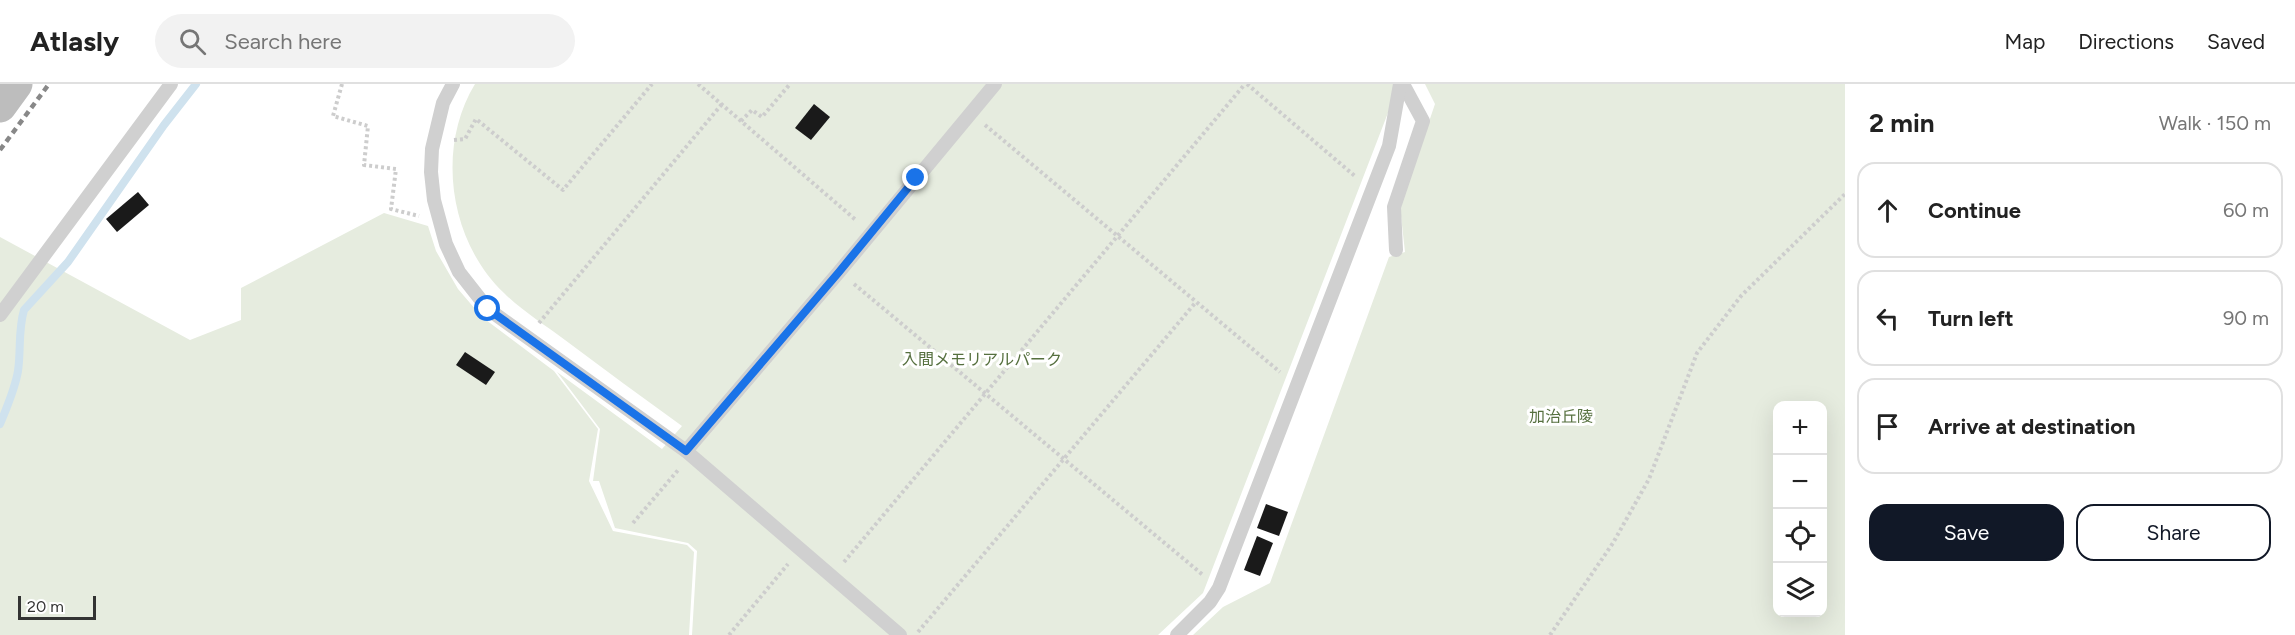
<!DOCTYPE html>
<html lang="en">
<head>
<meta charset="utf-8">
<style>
	body { margin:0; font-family:Figtree,"Noto Sans JP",sans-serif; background:#f2f2f2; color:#222 }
	.controls { position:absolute; right:18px; bottom:18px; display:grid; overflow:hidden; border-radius:12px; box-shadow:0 6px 24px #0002 }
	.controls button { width:54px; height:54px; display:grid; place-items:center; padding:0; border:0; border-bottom:2px solid #e0e0e0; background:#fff; color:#222; font:30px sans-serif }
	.scale { position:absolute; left:18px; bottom:15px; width:78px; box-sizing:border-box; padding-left:6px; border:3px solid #333; border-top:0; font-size:16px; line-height:21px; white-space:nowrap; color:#333; -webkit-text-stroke:4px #fff; paint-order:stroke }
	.stop { position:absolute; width:18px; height:18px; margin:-14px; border:4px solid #1a73e8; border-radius:50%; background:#fff }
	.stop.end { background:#1a73e8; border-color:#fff; box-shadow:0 2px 6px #0008 }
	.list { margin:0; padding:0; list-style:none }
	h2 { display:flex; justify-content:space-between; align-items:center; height:78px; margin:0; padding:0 24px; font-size:26px }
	h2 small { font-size:20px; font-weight:400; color:#767676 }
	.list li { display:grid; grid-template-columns:39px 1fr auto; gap:18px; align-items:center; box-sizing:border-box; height:96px; margin:0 12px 12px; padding:0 12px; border:2px solid #e0e0e0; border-radius:18px }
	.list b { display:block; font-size:22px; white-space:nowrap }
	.list em { font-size:20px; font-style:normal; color:#767676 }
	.actions { display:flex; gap:12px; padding:18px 24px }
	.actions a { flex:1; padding:14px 0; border:2px solid #111827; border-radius:18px; text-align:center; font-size:21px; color:#111827 }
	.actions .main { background:#111827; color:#fff }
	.icon { flex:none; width:33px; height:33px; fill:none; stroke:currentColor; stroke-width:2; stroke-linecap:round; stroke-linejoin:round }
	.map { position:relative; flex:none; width:1845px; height:551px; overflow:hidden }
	header { display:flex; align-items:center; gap:36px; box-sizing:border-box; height:84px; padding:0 30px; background:#fff; border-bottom:2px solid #e0e0e0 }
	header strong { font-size:28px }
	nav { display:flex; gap:33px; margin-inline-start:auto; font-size:21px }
	.search { width:420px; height:54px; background:#f2f2f2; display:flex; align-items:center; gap:15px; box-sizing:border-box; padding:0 21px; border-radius:33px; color:#767676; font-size:22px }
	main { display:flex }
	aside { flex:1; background:#fff }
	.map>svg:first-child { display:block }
	.green { fill:#e6ecdf; fill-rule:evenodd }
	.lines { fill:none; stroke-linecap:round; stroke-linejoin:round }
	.stream { stroke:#cfe2ee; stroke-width:8 }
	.building { fill:#1a1a1a }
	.path { stroke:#cdcdcd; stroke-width:4; stroke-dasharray:3 3; stroke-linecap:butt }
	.lane { stroke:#d0d0d0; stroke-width:14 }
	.secondary { stroke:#bdbdbd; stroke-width:33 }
	.rail { stroke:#888; stroke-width:4.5; stroke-dasharray:6 4.5; stroke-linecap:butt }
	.route { stroke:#1a73e8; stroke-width:8 }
	.labels { text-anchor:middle; stroke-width:6; stroke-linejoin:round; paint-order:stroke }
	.park-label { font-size:16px; fill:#56703f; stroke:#fff }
</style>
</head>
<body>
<header>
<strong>Atlasly</strong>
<div class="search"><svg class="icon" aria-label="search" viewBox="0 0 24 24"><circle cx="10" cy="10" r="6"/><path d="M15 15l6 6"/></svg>Search here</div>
<nav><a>Map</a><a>Directions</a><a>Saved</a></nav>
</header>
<main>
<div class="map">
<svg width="1845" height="551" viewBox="0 0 1845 551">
	<rect width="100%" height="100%" fill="#fff"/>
	<g class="green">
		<path d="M475,0H1409L1391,21L1203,509L1158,551H692L697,467L688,459L615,444L599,397H593L600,345L557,288L662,365L682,342C643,314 604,285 565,256C545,241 522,227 504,209C449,157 436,64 475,0Z"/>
		<path d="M1425,0H1845V551H1193L1223,523L1270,499L1389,173L1405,168L1400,123L1435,20ZM1778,322H1822V528H1778Z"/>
		<path d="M384,129L428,142L436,167L458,205L482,233L554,287L598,345L589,397L613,447L687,461L694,468L689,551H0V153L190,256L241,236V204Z"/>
	</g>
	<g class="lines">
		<path class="stream" d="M0,340C7,323 15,305 18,287C21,267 18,246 24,226L68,178L164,41L196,0"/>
	</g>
	<g class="building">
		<path d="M814,20L830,33L811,56L795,44Z"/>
		<path d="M138,108L149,121L117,148L106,135Z"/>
		<path d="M465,268L495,288L486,301L456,281Z"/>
		<path d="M1266,420L1288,428L1279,452L1257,444Z"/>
		<path d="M1257,452L1273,459L1260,492L1244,486Z"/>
	</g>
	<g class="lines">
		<g class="path">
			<path d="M342,0L333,32L368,42L364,81L396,85L391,125L419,132"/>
			<path d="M698,0L857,137"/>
			<path d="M1247,0L1356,93"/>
			<path d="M741,37L752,26L762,33L790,0"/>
			<path d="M985,41L1280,288"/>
			<path d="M454,56L465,55L476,35L563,106L652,0"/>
			<path d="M854,200L1203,491"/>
			<path d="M539,239L722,20"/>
			<path d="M633,439L679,385"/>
			<path d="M844,478L1245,0"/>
			<path d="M918,548L1196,218"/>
			<path d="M729,551L788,480"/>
			<path d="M1550,551L1613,459L1649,395L1697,269L1741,212L1845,110"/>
		</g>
		<g class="lane">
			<path d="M453,0L443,19L432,65L431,88L434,116L446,160L459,188L488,225L686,367L900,551"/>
			<path d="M1396,166L1394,123L1423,37L1403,0"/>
			<path d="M0,231L171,0"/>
			<path d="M686,367L839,188L995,0"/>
			<path d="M1177,551L1210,518L1219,504L1389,62L1400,0"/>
		</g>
		<path class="secondary" d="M0,22L16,0"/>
		<path class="rail" d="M0,66L49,0"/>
	</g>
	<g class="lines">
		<path class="route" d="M488,225L686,367L839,188L916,94"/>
	</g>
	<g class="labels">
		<g class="park-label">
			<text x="982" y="281">入間メモリアルパーク</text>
			<text x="1561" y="338">加治丘陵</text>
		</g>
	</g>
</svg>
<div class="controls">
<button>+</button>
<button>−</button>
<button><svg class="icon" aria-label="locate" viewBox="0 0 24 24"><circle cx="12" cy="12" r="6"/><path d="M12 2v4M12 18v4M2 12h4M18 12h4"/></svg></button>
<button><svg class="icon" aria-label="layers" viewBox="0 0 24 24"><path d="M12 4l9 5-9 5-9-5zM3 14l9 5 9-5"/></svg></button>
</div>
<div class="scale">20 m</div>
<div class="stop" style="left:488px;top:225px"></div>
<div class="stop end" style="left:916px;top:94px"></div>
</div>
<aside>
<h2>2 min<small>Walk · 150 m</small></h2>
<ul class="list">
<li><svg class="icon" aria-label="ahead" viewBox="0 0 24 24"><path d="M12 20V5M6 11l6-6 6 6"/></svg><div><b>Continue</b></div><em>60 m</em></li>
<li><svg class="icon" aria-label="left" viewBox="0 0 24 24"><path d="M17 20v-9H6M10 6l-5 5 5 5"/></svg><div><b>Turn left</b></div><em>90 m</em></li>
<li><svg class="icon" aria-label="arrive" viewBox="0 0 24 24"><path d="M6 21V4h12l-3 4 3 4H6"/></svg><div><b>Arrive at destination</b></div></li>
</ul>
<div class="actions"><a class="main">Save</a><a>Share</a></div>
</aside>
</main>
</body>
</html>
